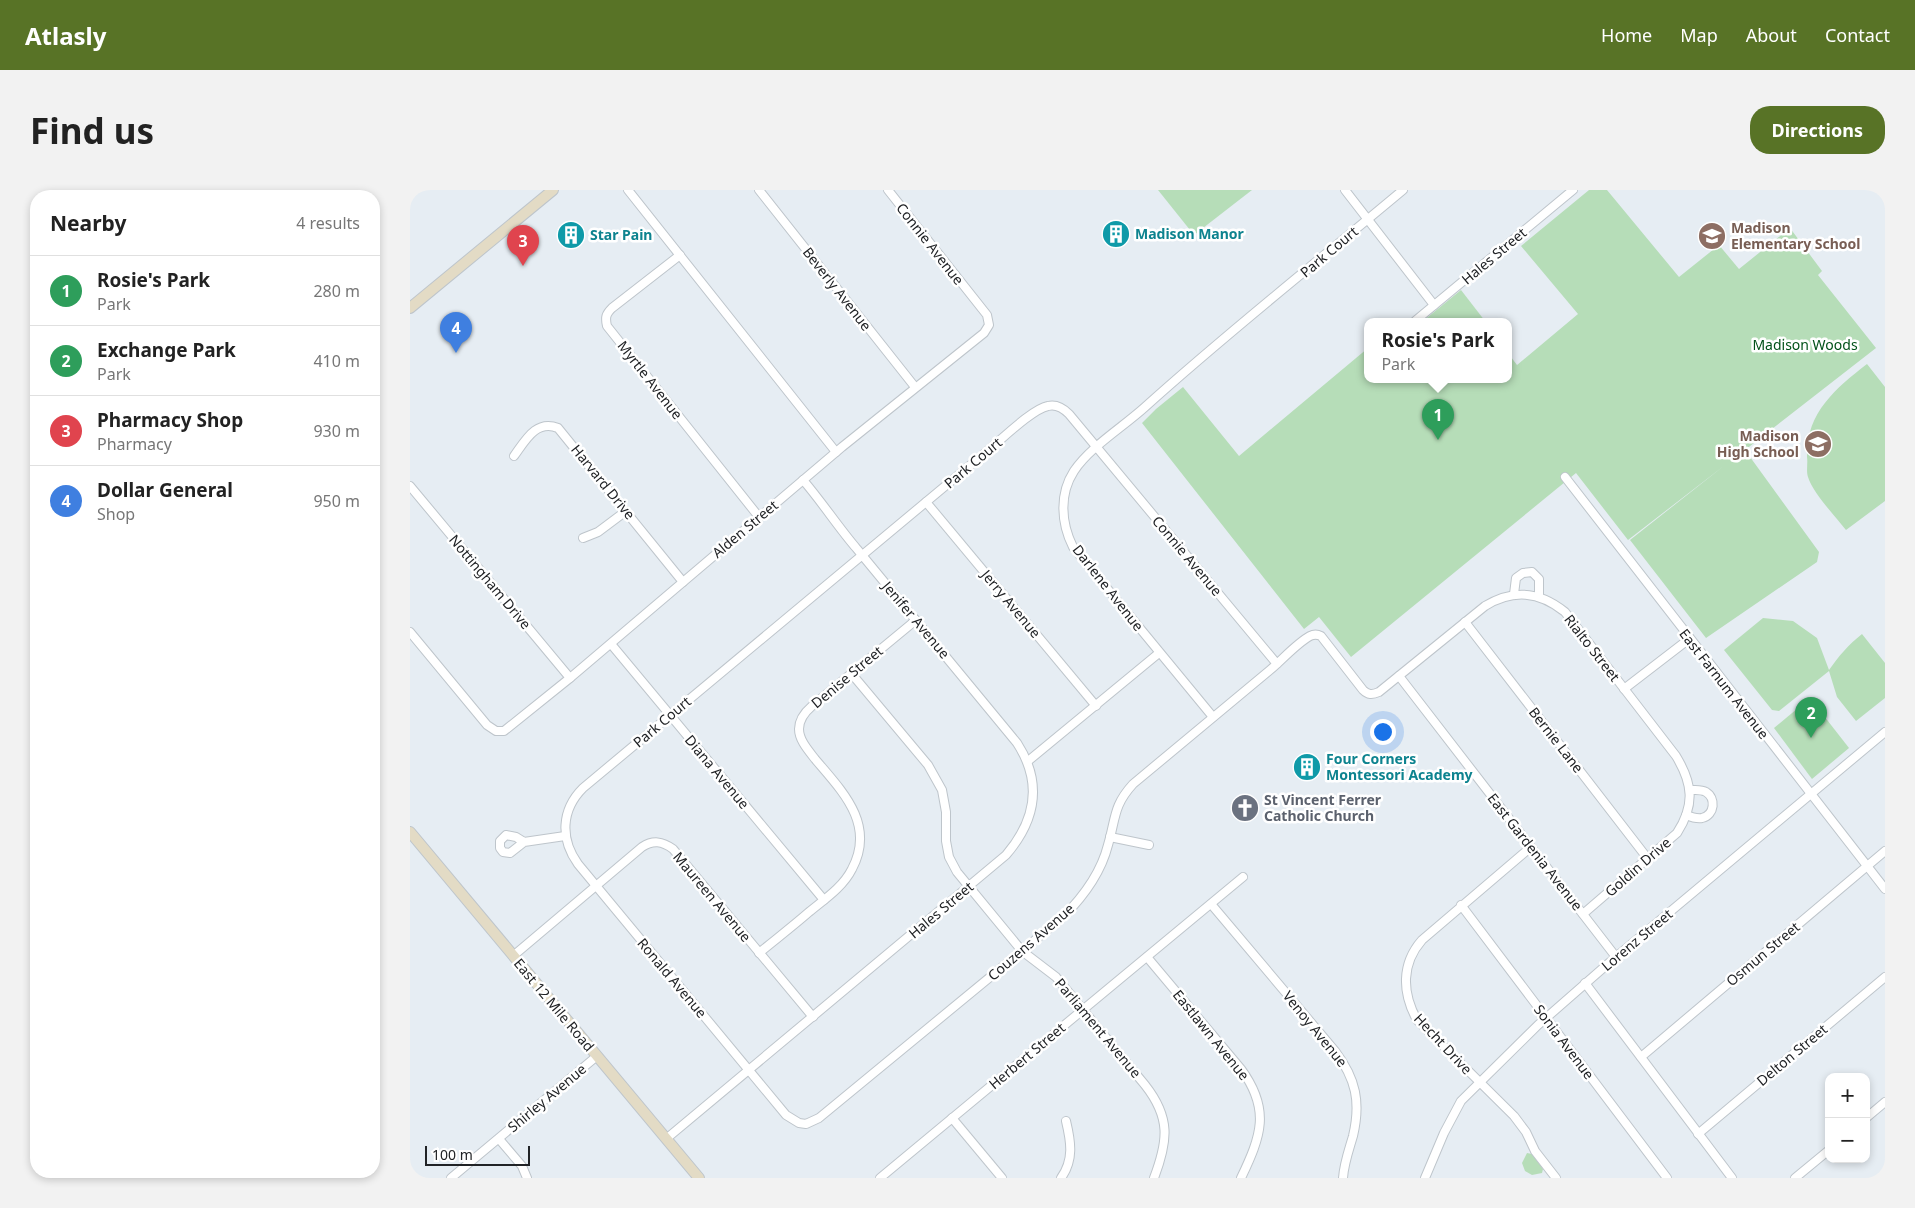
<!DOCTYPE html>
<html lang="en">
<head>
<meta charset="utf-8">
<style>
	body { margin:0; font-family:"Noto Sans",sans-serif; background:#f2f2f2; color:#222 }
	.controls { position:absolute; right:15px; bottom:15px; display:grid; overflow:hidden; border-radius:10px; box-shadow:0 2px 8px #0003 }
	.controls button { width:45px; height:45px; display:grid; place-items:center; padding:0; border:0; border-bottom:1px solid #e0e0e0; background:#fff; color:#222; font:25px sans-serif }
	.scale { position:absolute; left:15px; bottom:12px; width:105px; box-sizing:border-box; padding-left:5px; border:2px solid #212326; border-top:0; font-size:14px; line-height:18px; white-space:nowrap; color:#212326; -webkit-text-stroke:4px #fff; paint-order:stroke }
	.you { position:absolute; left:972px; top:541px; width:18px; height:18px; margin:-12px; border:4px solid #fff; border-radius:50%; background:#1a73e8; box-shadow:0 0 0 8px #1a73e833 }
	.badge { display:grid; place-items:center; width:32px; height:32px; border-radius:50%; background:#587326; color:#fff; font-size:16px; font-weight:700 }
	.pin { position:absolute; translate:-50% -41px; filter:drop-shadow(0 1px 2px #0008) }
	.pin::after { content:''; position:absolute; top:26px; width:18px; height:15px; background:inherit; clip-path:polygon(0 0,100% 0,50% 100%) }
	.popup { position:absolute; left:954px; top:128px; width:148px; height:65px; box-sizing:border-box; display:grid; place-content:center; border-radius:10px; background:#fff; filter:drop-shadow(0 1px 4px #0005); font-size:16px; white-space:nowrap; color:#767676 }
	.popup b { font-size:19px; color:#222 }
	.popup::after { content:''; position:absolute; left:50%; top:100%; margin-left:-10px; border:10px solid transparent; border-top-color:#fff }
	.list { margin:0; padding:0; list-style:none }
	h2 { display:flex; justify-content:space-between; align-items:center; height:65px; margin:0; padding:0 20px; font-size:21px }
	h2 small { font-size:16px; font-weight:400; color:#767676 }
	.list li { display:grid; grid-template-columns:32px 1fr auto; gap:15px; align-items:center; box-sizing:border-box; height:70px; padding:0 20px; border-top:1px solid #e0e0e0 }
	.list b { display:block; font-size:19px; white-space:nowrap }
	.list p { margin:0; font-size:16px; white-space:nowrap; color:#767676 }
	.list em { font-size:16px; font-style:normal; color:#767676 }
	.map { position:relative; flex:none; width:1475px; height:988px; overflow:hidden; border-radius:20px }
	header { display:flex; align-items:center; gap:30px; box-sizing:border-box; height:70px; padding:0 25px; background:#587326; color:#fff }
	header strong { font-size:24px }
	nav { display:flex; gap:28px; margin-inline-start:auto; font-size:18px }
	.intro { display:flex; align-items:center; justify-content:space-between; box-sizing:border-box; height:120px; padding:0 30px }
	h1 { margin:0; font-size:35px }
	.button { padding:12px 22px; border-radius:20px; background:#587326; color:#fff; font-size:18px; font-weight:700 }
	main { display:flex; gap:30px; padding:0 30px }
	aside { flex:1; background:#fff; border-radius:20px; box-shadow:0 2px 8px #0003 }
	.map>svg:first-child { display:block }
	.green { fill:#b6ddb8 }
	.lines { fill:none; stroke-linecap:round; stroke-linejoin:round }
	.street-casing { stroke:#bec5cb; stroke-width:10 }
	.secondary-casing { stroke:#bec5cb; stroke-width:12 }
	.street { stroke:#fff; stroke-width:8 }
	.secondary { stroke:#e3dbc5; stroke-width:10 }
	.labels { text-anchor:middle; stroke-width:5; stroke-linejoin:round; paint-order:stroke }
	.education-label { font-size:14px; font-weight:bold; fill:#785e54; stroke:#fff; text-anchor:start }
	.culture-label { font-size:14px; font-weight:bold; fill:#0d838f; stroke:#fff; text-anchor:start }
	.street-label { font-size:14px; fill:#212326; stroke:#fff }
	.park-label { font-size:14px; fill:#005118; stroke:#fff }
	.worship-label { font-size:14px; font-weight:bold; fill:#5b616d; stroke:#fff; text-anchor:start }
</style>
</head>
<body>
<header>
<strong>Atlasly</strong>
<nav><a>Home</a><a>Map</a><a>About</a><a>Contact</a></nav>
</header>
<div class="intro"><h1>Find us</h1><a class="button">Directions</a></div>
<main>
<aside>
<h2>Nearby<small>4 results</small></h2>
<ul class="list">
<li><span class="badge" style="background:#2e9e5b">1</span><div><b>Rosie's Park</b><p>Park</p></div><em>280 m</em></li>
<li><span class="badge" style="background:#2e9e5b">2</span><div><b>Exchange Park</b><p>Park</p></div><em>410 m</em></li>
<li><span class="badge" style="background:#e0444e">3</span><div><b>Pharmacy Shop</b><p>Pharmacy</p></div><em>930 m</em></li>
<li><span class="badge" style="background:#3f7fe0">4</span><div><b>Dollar General</b><p>Shop</p></div><em>950 m</em></li>
</ul>
</aside>
<div class="map">
<svg width="1475" height="988" viewBox="0 0 1475 988">
	<rect width="100%" height="100%" fill="#e6edf3"/>
	<g class="green">
		<path d="M748,0H842L784,45Z"/>
		<path d="M1179,0H1197L1269,87L1309,55L1329,79L1380,38L1412,81L1408,85L1466,158L1335,260L1409,362L1407,372L1296,448L1220,350L1315,275L1218,350L1166,283L941,467L909,427L894,439L732,233L746,219L773,197L829,266L958,158V189H1098V163L1107,175L1168,124L1111,56Z"/>
		<path d="M1051,100L1075,131H1013Z"/>
		<path d="M1457,174L1475,197V311L1436,340C1425,326 1403,303 1398,287C1396,281 1398,273 1397,267C1396,223 1425,199 1457,174Z"/>
		<path d="M1353,428L1383,431L1407,448L1419,480C1429,466 1438,455 1452,444L1475,473V508L1446,531L1427,507L1419,481L1369,521L1362,520L1314,460Z"/>
		<path d="M1400,508L1439,558L1402,589L1364,538Z"/>
		<path d="M1117,963L1122,964L1133,979L1132,983L1122,985L1115,981L1112,973Z"/>
	</g>
	<g class="lines">
		<defs>
			<g id="street">
				<path d="M218,0L426,262"/>
				<path d="M349,0L505,197"/>
				<path d="M935,0L1024,115"/>
				<path d="M270,65L202,118C196,124 195,127 197,136L349,327"/>
				<path d="M1005,131L1163,0"/>
				<path d="M104,266C115,251 126,229 148,238L273,392"/>
				<path d="M1155,287L1475,699"/>
				<path d="M0,296L160,488"/>
				<path d="M516,312L686,516"/>
				<path d="M173,348L188,342L216,321"/>
				<path d="M1104,404L1106,388L1113,383L1122,382L1129,389V407"/>
				<path d="M1055,432L1238,669"/>
				<path d="M0,442L77,535L86,541H94L160,488L432,257L574,143L579,135L577,125L478,0"/>
				<path d="M201,454L414,710"/>
				<path d="M867,474L659,224C653,218 646,214 638,216C622,219 590,251 576,262L173,598C151,620 150,649 168,674L376,925L389,933L396,934L409,928L653,727C674,706 691,683 698,655C706,628 703,616 723,594L860,480C872,470 887,453 900,446C904,444 907,444 911,446L953,500C958,505 962,505 969,502L1075,416C1103,399 1129,401 1155,422L1266,566C1283,594 1285,615 1267,643L1173,724"/>
				<path d="M441,483L518,575L532,600L536,622V651L539,667L547,682L612,761L646,787L735,895C761,928 758,951 744,988"/>
				<path d="M989,486L1206,767"/>
				<path d="M1214,499L1279,449"/>
				<path d="M803,527L663,357C651,333 649,304 664,281C680,257 713,237 735,217C818,142 907,72 993,0"/>
				<path d="M618,571L749,463"/>
				<path d="M1276,625C1281,627 1287,629 1292,628C1305,625 1306,608 1296,602C1291,599 1285,600 1280,600"/>
				<path d="M700,647L739,655"/>
				<path d="M114,652L100,663L93,662L90,658V651L96,645L106,647L114,652L155,646"/>
				<path d="M1121,657L1012,750C991,774 992,803 1007,830L1104,926L1116,942L1125,961L1146,988"/>
				<path d="M801,714L925,861C946,889 951,912 943,946C939,960 934,973 933,988"/>
				<path d="M1051,715L1257,988"/>
				<path d="M349,763C366,749 383,736 399,722C415,709 433,697 442,679C466,634 432,601 405,569C398,560 389,550 389,539C389,530 395,522 402,516L506,430"/>
				<path d="M103,766L232,657C243,650 252,651 263,659L403,827"/>
				<path d="M737,767L831,879C861,920 851,946 831,988"/>
				<path d="M1175,793L1322,988"/>
				<path d="M1231,867L1475,661"/>
				<path d="M542,928L592,988"/>
				<path d="M1456,928L1475,912"/>
				<path d="M1288,944L1475,787"/>
				<path d="M89,949L112,976L117,988"/>
				<path d="M256,949L596,665C626,630 633,593 607,553L447,359C428,337 412,312 393,290"/>
				<path d="M41,988L187,866"/>
				<path d="M470,988L833,687"/>
				<path d="M651,988C664,970 661,952 656,931"/>
				<path d="M1015,988L1034,943L1051,911L1128,835L1200,772L1475,542"/>
				<path d="M1385,988L1419,960"/>
			</g>
			<g id="secondary">
				<path d="M0,118L143,0"/>
				<path d="M0,642L289,988"/>
			</g>
		</defs>
		<use href="#street" class="street-casing"/>
		<use href="#secondary" class="secondary-casing"/>
		<use href="#street" class="street"/>
		<use href="#secondary" class="secondary"/>
	</g>
	<defs>
		<symbol id="building-disc" viewBox="-11 -11 22 22"><circle r="9.5" fill="#0f9aa8" stroke="#fff"/><path d="M-4-6H4V6H1V3H-1V6H-4ZM-2.5-4.3h1.7v1.8h-1.7ZM.8-4.3h1.7v1.8H.8ZM-2.5-1h1.7V.8h-1.7ZM.8-1h1.7V.8H.8Z" fill="#fff"/></symbol>
		<symbol id="school-disc" viewBox="-11 -11 22 22"><circle r="9.5" fill="#8d6e63" stroke="#fff"/><path d="M0-5L7-2L0 1L-7-2ZM-4 1L0 2.5L4 1V4Q0 6-4 4Z" fill="#fff"/></symbol>
		<symbol id="church-disc" viewBox="-11 -11 22 22"><circle r="9.5" fill="#6b7280" stroke="#fff"/><path d="M-1.2-6h2.4v3.5h3.3v2.4h-3.3V6h-2.4V-.1h-3.3v-2.4h3.3Z" fill="#fff"/></symbol>
	</defs>
	<g fill-rule="evenodd">
		<use href="#building-disc" x="690" y="28" width="32" height="32"/>
		<use href="#building-disc" x="145" y="29" width="32" height="32"/>
		<use href="#school-disc" x="1286" y="30" width="32" height="32"/>
		<use href="#school-disc" x="1392" y="238" width="32" height="32"/>
		<use href="#building-disc" x="881" y="561" width="32" height="32"/>
		<use href="#church-disc" x="819" y="602" width="32" height="32"/>
	</g>
	<g class="labels">
		<g class="education-label">
			<text x="1321" y="43">Madison<tspan x="1321" dy="16">Elementary School</tspan></text>
			<text x="1389" y="251" text-anchor="end">Madison<tspan x="1389" dy="16">High School</tspan></text>
		</g>
		<g class="culture-label">
			<text x="725" y="49">Madison Manor</text>
			<text x="180" y="50">Star Pain</text>
			<text x="916" y="574">Four Corners<tspan x="916" dy="16">Montessori Academy</tspan></text>
		</g>
		<g class="street-label">
			<text transform="translate(520 54) rotate(52)" y="5">Connie Avenue</text>
			<text transform="translate(919 62) rotate(-40)" y="5">Park Court</text>
			<text transform="translate(1084 66) rotate(-40)" y="5">Hales Street</text>
			<text transform="translate(427 99) rotate(52)" y="5">Beverly Avenue</text>
			<text transform="translate(240 190) rotate(52)" y="5">Myrtle Avenue</text>
			<text transform="translate(563 273) rotate(-40)" y="5">Park Court</text>
			<text transform="translate(193 292) rotate(51)" y="5">Harvard Drive</text>
			<text transform="translate(335 339) rotate(-40)" y="5">Alden Street</text>
			<text transform="translate(777 366) rotate(50)" y="5">Connie Avenue</text>
			<text transform="translate(80 392) rotate(50)" y="5">Nottingham Drive</text>
			<text transform="translate(698 398) rotate(52)" y="5">Darlene Avenue</text>
			<text transform="translate(601 414) rotate(50)" y="5">Jerry Avenue</text>
			<text transform="translate(506 430) rotate(50)" y="5">Jenifer Avenue</text>
			<text transform="translate(1182 458) rotate(52)" y="5">Rialto Street</text>
			<text transform="translate(437 487) rotate(-40)" y="5">Denise Street</text>
			<text transform="translate(1314 494) rotate(52)" y="5">East Farnum Avenue</text>
			<text transform="translate(252 532) rotate(-40)" y="5">Park Court</text>
			<text transform="translate(1146 550) rotate(52)" y="5">Bernie Lane</text>
			<text transform="translate(307 582) rotate(50)" y="5">Diana Avenue</text>
			<text transform="translate(1125 662) rotate(52)" y="5">East Gardenia Avenue</text>
			<text transform="translate(1228 677) rotate(-41)" y="5">Goldin Drive</text>
			<text transform="translate(302 707) rotate(50)" y="5">Maureen Avenue</text>
			<text transform="translate(531 720) rotate(-40)" y="5">Hales Street</text>
			<text transform="translate(1227 750) rotate(-40)" y="5">Lorenz Street</text>
			<text transform="translate(621 752) rotate(-41)" y="5">Couzens Avenue</text>
			<text transform="translate(1353 764) rotate(-40)" y="5">Osmun Street</text>
			<text transform="translate(262 788) rotate(50)" y="5">Ronald Avenue</text>
			<text transform="translate(144 815) rotate(50)" y="5">East 12 Mile Road</text>
			<text transform="translate(688 838) rotate(50)" y="5">Parliament Avenue</text>
			<text transform="translate(905 839) rotate(51)" y="5">Venoy Avenue</text>
			<text transform="translate(801 845) rotate(51)" y="5">Eastlawn Avenue</text>
			<text transform="translate(1154 852) rotate(53)" y="5">Sonia Avenue</text>
			<text transform="translate(1033 854) rotate(47)" y="5">Hecht Drive</text>
			<text transform="translate(1382 865) rotate(-40)" y="5">Delton Street</text>
			<text transform="translate(617 866) rotate(-40)" y="5">Herbert Street</text>
			<text transform="translate(137 908) rotate(-40)" y="5">Shirley Avenue</text>
		</g>
		<g class="park-label">
			<text x="1395" y="160">Madison Woods</text>
		</g>
		<g class="worship-label">
			<text x="854" y="615">St Vincent Ferrer<tspan x="854" dy="16">Catholic Church</tspan></text>
		</g>
	</g>
</svg>
<div class="controls">
<button>+</button>
<button>−</button>
</div>
<div class="scale">100 m</div>
<div class="you"></div>
<div class="pin badge" style="left:1028px;top:250px;background:#2e9e5b">1</div>
<div class="popup"><b>Rosie's Park</b>Park</div>
<div class="pin badge" style="left:1401px;top:548px;background:#2e9e5b">2</div>
<div class="pin badge" style="left:113px;top:76px;background:#e0444e">3</div>
<div class="pin badge" style="left:46px;top:163px;background:#3f7fe0">4</div>
</div>
</main>
</body>
</html>
